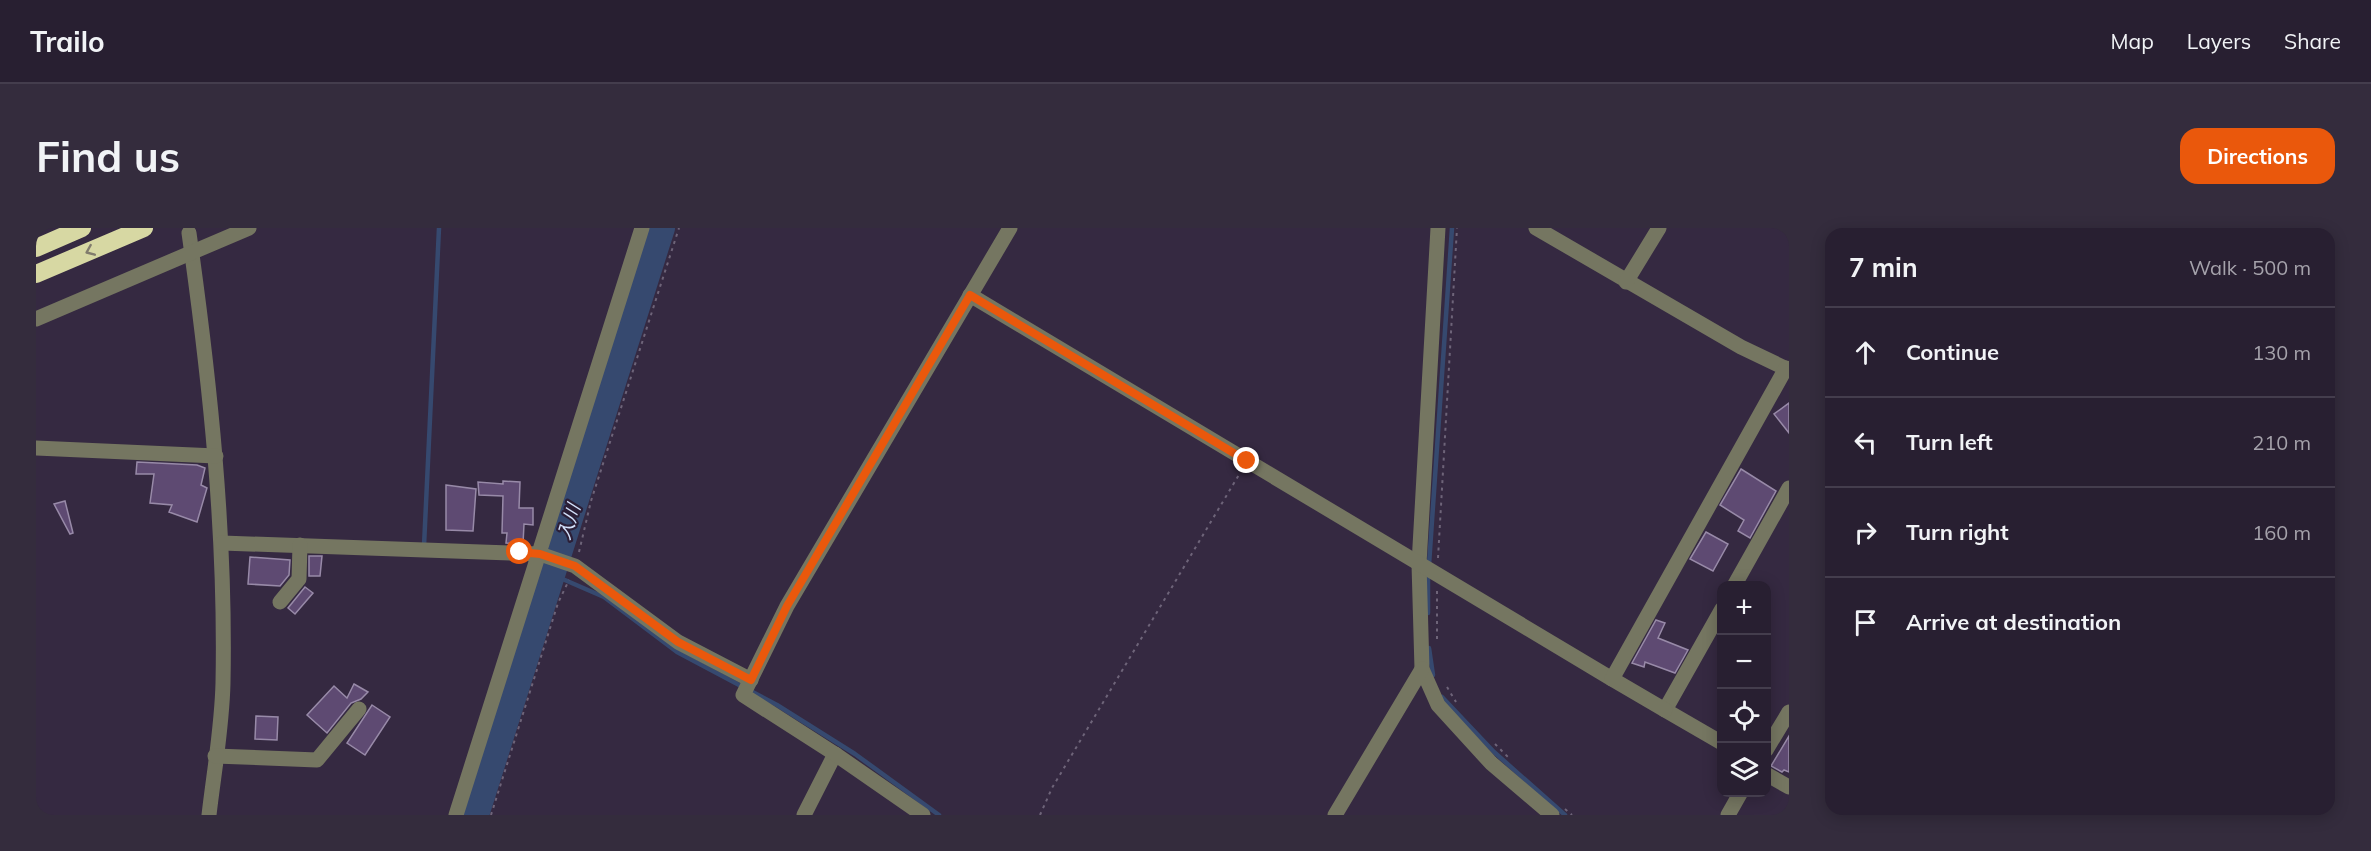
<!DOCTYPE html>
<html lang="en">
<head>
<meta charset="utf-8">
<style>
	body { margin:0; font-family:Mulish,"Noto Sans JP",sans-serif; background:#342c3d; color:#f1f3f6 }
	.controls { position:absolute; right:18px; bottom:18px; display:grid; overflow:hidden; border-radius:12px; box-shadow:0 3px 15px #0003 }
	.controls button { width:54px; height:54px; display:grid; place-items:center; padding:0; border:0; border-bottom:2px solid #443d4d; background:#281f31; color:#f1f3f6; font:30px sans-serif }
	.stop { position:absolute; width:18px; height:18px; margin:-14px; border:4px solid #ea580c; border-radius:50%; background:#fff }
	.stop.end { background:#ea580c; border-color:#fff; box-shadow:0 2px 6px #0008 }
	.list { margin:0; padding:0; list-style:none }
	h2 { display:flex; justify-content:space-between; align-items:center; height:78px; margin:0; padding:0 24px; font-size:26px }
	h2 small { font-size:20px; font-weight:400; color:#a5a2ab }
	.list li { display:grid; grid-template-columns:39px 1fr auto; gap:18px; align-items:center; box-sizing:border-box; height:90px; padding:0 24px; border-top:2px solid #443d4d }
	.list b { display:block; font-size:22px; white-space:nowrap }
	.list em { font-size:20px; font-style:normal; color:#a5a2ab }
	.icon { flex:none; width:33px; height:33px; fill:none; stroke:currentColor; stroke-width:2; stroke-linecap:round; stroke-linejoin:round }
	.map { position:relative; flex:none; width:1753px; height:587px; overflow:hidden; border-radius:18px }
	header { display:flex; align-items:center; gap:36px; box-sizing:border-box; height:84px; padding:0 30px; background:#281f31; border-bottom:2px solid #443d4d }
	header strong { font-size:28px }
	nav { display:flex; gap:33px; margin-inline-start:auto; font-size:21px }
	.intro { display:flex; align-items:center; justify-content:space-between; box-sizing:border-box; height:144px; padding:0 36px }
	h1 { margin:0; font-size:42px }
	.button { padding:15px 27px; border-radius:18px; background:#ea580c; color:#fff; font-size:21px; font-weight:700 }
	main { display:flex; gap:36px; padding:0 36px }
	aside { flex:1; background:#281f31; border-radius:18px; box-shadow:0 3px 15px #0003 }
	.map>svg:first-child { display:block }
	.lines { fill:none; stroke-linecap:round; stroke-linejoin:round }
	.stream { stroke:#36496f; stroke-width:4.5 }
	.river { stroke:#36496f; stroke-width:26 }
	.building { fill:#5e4a72; stroke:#988aa8; stroke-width:1.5 }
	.path { stroke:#6e6479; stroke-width:2; stroke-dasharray:3 4.5; stroke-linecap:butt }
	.minor { stroke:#757661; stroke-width:15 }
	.highway { stroke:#d7d8a3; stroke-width:18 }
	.oneway { stroke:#817c6d }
	.route { stroke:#ea580c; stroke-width:8 }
	.labels { text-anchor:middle; stroke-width:4.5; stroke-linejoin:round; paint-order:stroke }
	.water-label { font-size:18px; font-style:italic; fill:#d3e1fb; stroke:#2b1f37 }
</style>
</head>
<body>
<header>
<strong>Trailo</strong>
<nav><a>Map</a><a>Layers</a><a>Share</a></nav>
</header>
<div class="intro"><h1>Find us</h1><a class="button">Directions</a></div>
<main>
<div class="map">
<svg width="1753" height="587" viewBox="0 0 1753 587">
	<rect width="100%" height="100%" fill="#352941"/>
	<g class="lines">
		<g class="stream">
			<path d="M388,318L403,0"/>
			<path d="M502,335L517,340"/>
			<path d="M1393,337L1416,0"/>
			<path d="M515,346L568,369L641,424L741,477L819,526L903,587"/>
			<path d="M1392,385V345"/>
			<path d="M1393,420L1397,447"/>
			<path d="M1406,469L1458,524L1529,587"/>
		</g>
		<path class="river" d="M440,587L626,0"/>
	</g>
	<g class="building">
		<path d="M1753,175V205L1738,186Z"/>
		<path d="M101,234L161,237L169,240L165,257L171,260L161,294L133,284L136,277L114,275L118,246H100Z"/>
		<path d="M1705,241L1740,263L1714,310L1702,303L1708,292L1684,277Z"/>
		<path d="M467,253L484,254L483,280H497V297L488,296L487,316L470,315L471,305H466L467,268L443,267L442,254L467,256Z"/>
		<path d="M410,257L440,261L437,303L410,302Z"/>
		<path d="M29,273L37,305L34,306L18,276Z"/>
		<path d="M1670,304L1692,316L1677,343L1654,331Z"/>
		<path d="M273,328H286L284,348H273Z"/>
		<path d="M214,329L254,332L253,347L244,358L212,356Z"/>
		<path d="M269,359L277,365L259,386L252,380Z"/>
		<path d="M1620,392L1629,395L1622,410L1652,422L1639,445L1609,434L1608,439L1596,435Z"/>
		<path d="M318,456L332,464L325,471L315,475L291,505L271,487L298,458L311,470Z"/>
		<path d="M336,477L354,489L329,527L311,515Z"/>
		<path d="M220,488L242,489L241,512L219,511Z"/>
		<path d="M1753,508V544L1748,542L1746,544L1735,538Z"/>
	</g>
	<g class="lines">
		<g class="path">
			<path d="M543,324L555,273L643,0"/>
			<path d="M1402,330L1421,0"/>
			<path d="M1401,363V414"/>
			<path d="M1411,459L1420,474"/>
			<path d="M1459,516L1472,529"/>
			<path d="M1529,581L1536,587"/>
			<path d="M455,587L522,375L533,352"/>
			<path d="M1004,587L1016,560L1204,245"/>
		</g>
		<g class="minor">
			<path d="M1402,0L1383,336L1386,441L1402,477L1455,535L1516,587"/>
			<path d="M1500,0L1705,119L1753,142"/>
			<path d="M153,5C174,154 190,304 187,455C186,499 178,544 173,587"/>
			<path d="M1590,54L1623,0"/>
			<path d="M934,67L1576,451"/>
			<path d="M0,91L213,0"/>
			<path d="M0,220L180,228"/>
			<path d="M186,315L504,326L539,338L642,414L715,452"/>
			<path d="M1698,358L1753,260"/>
			<path d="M244,374L263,351L264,317"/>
			<path d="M1686,381L1629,482L1686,515"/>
			<path d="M1629,482L1576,451L1750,140"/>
			<path d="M1730,522L1753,484"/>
			<path d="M179,528L281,532L323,481"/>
			<path d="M1730,546L1753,559"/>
			<path d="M420,587L606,0"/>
			<path d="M768,587L799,526"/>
			<path d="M887,587L799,526L707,467L751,378L974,0"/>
			<path d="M1299,587L1386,441"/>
			<path d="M1692,587L1705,564"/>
		</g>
		<g class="highway">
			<path d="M0,20L46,0"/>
			<path d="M0,46L108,0"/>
		</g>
	</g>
	<defs><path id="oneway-chevron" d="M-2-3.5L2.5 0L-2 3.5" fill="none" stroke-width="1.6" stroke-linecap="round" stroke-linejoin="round" transform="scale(1.5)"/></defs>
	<use class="oneway" href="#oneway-chevron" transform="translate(54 23) rotate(157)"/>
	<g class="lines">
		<path class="route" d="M484,324L504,326L539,338L642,414L715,452L751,378L934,67L1211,233"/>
	</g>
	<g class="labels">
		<g class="water-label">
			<text transform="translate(533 294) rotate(-72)" y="6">入川</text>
		</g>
	</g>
</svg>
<div class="controls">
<button>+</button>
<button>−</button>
<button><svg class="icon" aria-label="locate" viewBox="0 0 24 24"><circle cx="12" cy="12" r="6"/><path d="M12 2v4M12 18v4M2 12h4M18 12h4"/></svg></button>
<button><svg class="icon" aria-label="layers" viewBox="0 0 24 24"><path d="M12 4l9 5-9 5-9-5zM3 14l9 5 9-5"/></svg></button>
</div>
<div class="stop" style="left:484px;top:324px"></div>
<div class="stop end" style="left:1211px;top:233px"></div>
</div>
<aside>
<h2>7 min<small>Walk · 500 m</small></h2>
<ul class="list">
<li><svg class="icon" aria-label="ahead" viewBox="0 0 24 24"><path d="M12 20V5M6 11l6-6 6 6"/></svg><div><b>Continue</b></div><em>130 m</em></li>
<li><svg class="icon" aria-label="left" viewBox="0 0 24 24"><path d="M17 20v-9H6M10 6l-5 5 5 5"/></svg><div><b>Turn left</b></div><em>210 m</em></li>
<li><svg class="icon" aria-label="right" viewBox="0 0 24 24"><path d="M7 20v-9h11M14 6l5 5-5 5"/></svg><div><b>Turn right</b></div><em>160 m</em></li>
<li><svg class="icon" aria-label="arrive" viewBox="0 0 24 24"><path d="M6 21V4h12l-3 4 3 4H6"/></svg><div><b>Arrive at destination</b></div></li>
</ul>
</aside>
</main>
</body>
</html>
